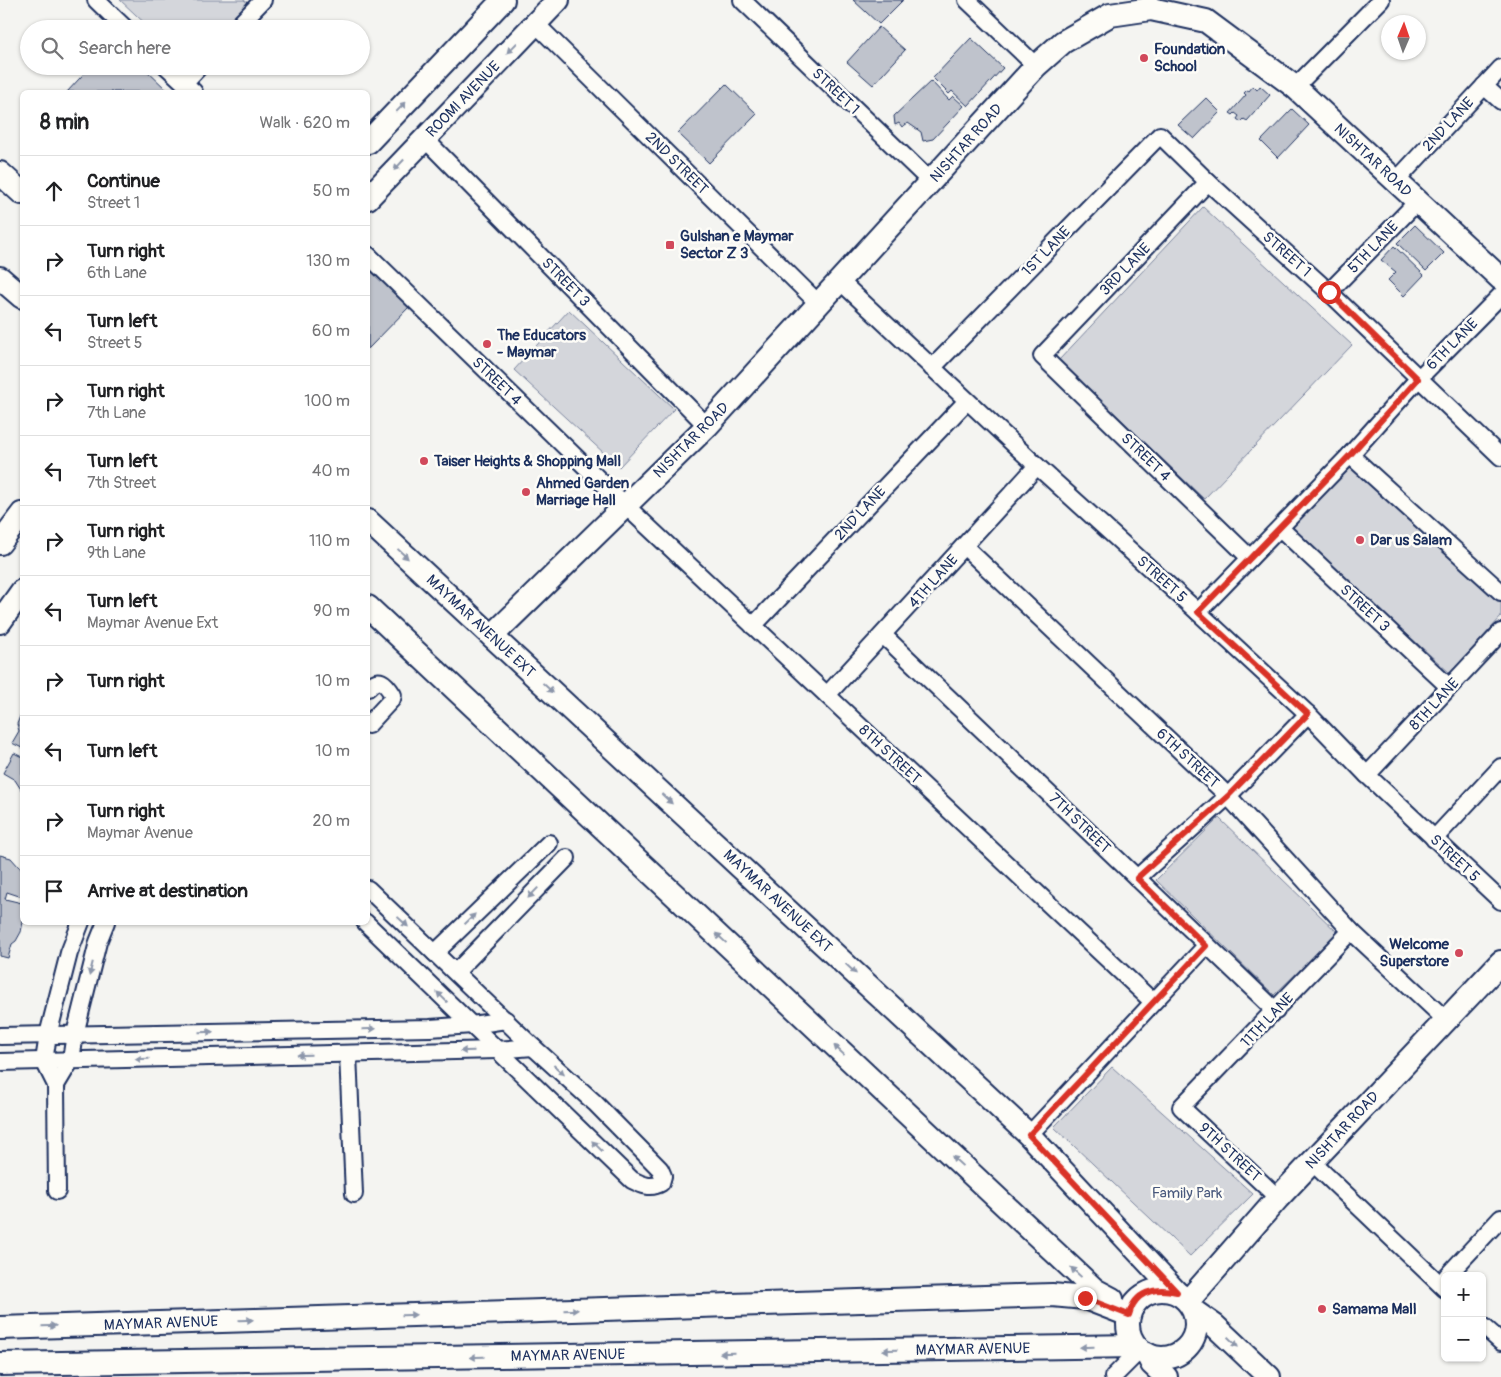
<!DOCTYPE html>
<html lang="en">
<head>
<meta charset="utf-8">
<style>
	body { margin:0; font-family:Pangolin,sans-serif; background:#f6f6f6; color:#202124 }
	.controls { position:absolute; right:15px; bottom:15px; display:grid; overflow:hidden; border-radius:8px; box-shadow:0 1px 4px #0004 }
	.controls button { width:45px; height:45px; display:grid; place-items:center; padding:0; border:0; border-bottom:1px solid #e0e0e0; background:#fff; color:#202124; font:25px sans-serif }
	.compass { position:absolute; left:1381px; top:15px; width:45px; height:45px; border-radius:50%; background:#fff; box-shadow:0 1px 4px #0004; rotate:2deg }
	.stop { position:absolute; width:15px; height:15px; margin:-11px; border:4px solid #d93025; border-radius:50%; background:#fff }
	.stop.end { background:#d93025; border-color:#fff; box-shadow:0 1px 5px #0008 }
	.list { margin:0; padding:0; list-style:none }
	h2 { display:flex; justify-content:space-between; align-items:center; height:65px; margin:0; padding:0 20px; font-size:21px }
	h2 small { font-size:16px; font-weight:400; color:#757577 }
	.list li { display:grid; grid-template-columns:32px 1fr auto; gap:15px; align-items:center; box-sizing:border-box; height:70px; padding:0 20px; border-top:1px solid #e0e0e0 }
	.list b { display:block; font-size:19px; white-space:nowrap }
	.list p { margin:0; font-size:16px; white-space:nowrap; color:#757577 }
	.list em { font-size:16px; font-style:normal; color:#757577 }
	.icon { flex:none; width:28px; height:28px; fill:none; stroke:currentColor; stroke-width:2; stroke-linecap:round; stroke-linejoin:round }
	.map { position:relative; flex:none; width:1501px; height:1377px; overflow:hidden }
	.search { position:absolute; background:#fff; box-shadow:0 1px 4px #0004; left:20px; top:20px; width:350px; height:55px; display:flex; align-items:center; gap:12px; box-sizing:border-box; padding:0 18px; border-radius:28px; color:#757577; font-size:19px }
	.panel { position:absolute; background:#fff; box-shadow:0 1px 4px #0004; left:20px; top:90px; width:350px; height:835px; border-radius:8px }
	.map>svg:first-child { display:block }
	.green { fill:#d4d6db; stroke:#78829c }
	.building { fill:#bfc3cc; stroke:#1b2f5e }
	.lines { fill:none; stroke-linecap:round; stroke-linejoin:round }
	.street-casing { stroke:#1b2f5e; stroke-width:20 }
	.secondary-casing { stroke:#1b2f5e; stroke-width:26 }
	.street { stroke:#fdfcf7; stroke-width:16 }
	.secondary { stroke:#fdfcf7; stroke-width:22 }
	.oneway { fill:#8c96aa }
	.route { stroke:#d93025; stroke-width:6 }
	.poi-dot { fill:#d1495b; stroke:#fdfcf7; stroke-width:2 }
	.labels { text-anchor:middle; stroke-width:5; stroke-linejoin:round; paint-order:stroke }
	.poi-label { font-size:15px; font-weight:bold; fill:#1b2f5e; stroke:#fdfcf7; text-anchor:start }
	.street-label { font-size:15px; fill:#1b2f5e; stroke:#fdfcf7 }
	.park-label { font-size:15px; fill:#49597d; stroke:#fdfcf7 }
</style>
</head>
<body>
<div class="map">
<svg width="1501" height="1377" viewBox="0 0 1501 1377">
	<rect width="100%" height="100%" fill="#f4f4f1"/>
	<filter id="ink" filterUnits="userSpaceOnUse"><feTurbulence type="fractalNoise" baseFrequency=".02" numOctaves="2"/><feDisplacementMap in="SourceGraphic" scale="10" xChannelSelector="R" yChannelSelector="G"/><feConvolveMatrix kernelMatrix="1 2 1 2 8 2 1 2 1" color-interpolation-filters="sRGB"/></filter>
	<g filter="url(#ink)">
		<g class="green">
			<path d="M120,0H244L250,5L229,29H151Z"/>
			<path d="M1203,207L1352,345L1204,499L1059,360Z"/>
			<path d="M569,310L674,409L619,467L514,370Z"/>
			<path d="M1352,463L1501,603V617L1450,673L1289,528Z"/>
			<path d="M1219,818L1338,933L1274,995L1156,880Z"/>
			<path d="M1112,1067L1253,1194L1190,1256L1054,1127Z"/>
		</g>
		<g class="building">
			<path d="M853,0H903L879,24Z"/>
			<path d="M879,27L905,50L873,85L847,62Z"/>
			<path d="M971,38L1003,68L968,106L952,91L949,94L933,78Z"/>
			<path d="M91,66H142L169,92H67Z"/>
			<path d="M931,81L949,100L953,96L964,106L933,139L923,141L921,132L908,123L902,127L899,123L895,125L894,116Z"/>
			<path d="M726,84L757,114L709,163L678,133Z"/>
			<path d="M1253,86L1257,90L1260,86L1270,95L1247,121L1244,119L1241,122L1237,119L1239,116L1235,113L1233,115L1230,113L1246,95L1244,93L1247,90L1249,91Z"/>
			<path d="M1206,98L1220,112L1194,139L1178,125Z"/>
			<path d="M1292,109L1309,125L1278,158L1261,141Z"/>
			<path d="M1415,225L1444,253L1426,271L1397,243Z"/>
			<path d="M1394,246L1424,275L1404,296L1388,280L1396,272L1381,260Z"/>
			<path d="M368,265L412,304L368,349Z"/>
			<path d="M22,711V748L12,743L19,731L17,724Z"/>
			<path d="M14,753L22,757V791L15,780L3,773Z"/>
			<path d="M0,855L11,858L19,867L22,868V897L7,892L5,899L22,903L23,922L21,932L16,941L12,944L8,958L0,956Z"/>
		</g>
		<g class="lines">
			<defs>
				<g id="street">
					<path d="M96,0L126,29"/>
					<path d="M742,0L931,182"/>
					<path d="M967,0L1036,66"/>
					<path d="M536,24L818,303"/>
					<path d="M235,29L263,0"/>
					<path d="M166,66L194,92"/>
					<path d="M184,83L200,66"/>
					<path d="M1484,86L1501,101"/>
					<path d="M1295,87L1381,0"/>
					<path d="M424,138L707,426"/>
					<path d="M1396,181L1501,68"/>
					<path d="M1208,182L1042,356L1250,558"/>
					<path d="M368,255L626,506L1153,1002"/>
					<path d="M840,281L1037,466L1198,612L1308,714L1367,775L1501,901"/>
					<path d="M1329,292L1418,201"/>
					<path d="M932,368L1160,135L1208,182L1329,292L1501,457"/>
					<path d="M1350,455L1501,592"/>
					<path d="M1280,528L1449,687"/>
					<path d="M964,546L1228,796L1351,931L1446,1020"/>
					<path d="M1198,612L1350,455L1418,379L1501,295"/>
					<path d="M753,626L967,401"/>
					<path d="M883,635L1276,1011"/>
					<path d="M368,688C379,676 385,682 393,695L392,699L368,725"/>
					<path d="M827,695L1037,466"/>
					<path d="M1367,775L1501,632"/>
					<path d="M1434,839L1501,767"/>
					<path d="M1137,878L1228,796L1308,714"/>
					<path d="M365,922L632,1180C642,1185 651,1189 661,1183L663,1176L660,1169L595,1103L533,1047L368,889"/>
					<path d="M435,953L549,843"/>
					<path d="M456,972L567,858"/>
					<path d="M0,1036L430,1028L472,1025L506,1020"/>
					<path d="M348,1054L354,1194"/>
					<path d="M0,1062L497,1050L533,1047"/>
					<path d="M56,1085L71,1060L75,1034L98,942L106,922"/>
					<path d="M1029,1135L1206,946"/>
					<path d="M1312,1162L1445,1289"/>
					<path d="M57,1191L56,1085L44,1061L48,1035L69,953L81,922"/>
					<path d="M1278,1198L1181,1107L1351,931"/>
					<path d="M1447,1276L1501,1218"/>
					<path d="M1482,1325L1501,1342"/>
					<path d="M1113,1377L1140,1350"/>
				</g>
				<g id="secondary">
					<path d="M368,142L503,0"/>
					<path d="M0,173L22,193"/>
					<path d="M368,198L558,0"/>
					<path d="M0,278L22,297"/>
					<path d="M368,521L1029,1135L1177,1293"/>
					<path d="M0,543L22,514"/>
					<path d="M368,607L1095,1290L1112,1299"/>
					<path d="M0,622L22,591"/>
					<path d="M492,636L707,426L1036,66L1063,42L1110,15L1151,9L1206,21L1295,87L1501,279"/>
					<circle cx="1162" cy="1324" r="34"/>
					<path d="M1188,1301L1278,1198L1501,962"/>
					<path d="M1195,1312L1215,1326L1269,1377"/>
					<path d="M0,1328L1052,1295L1085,1298L1129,1315"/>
					<path d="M1147,1354L1152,1364L1166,1377"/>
					<path d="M0,1364L1136,1346"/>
				</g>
			</defs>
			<use href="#street" class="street-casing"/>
			<use href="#secondary" class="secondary-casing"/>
			<use href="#street" class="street"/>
			<use href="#secondary" class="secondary"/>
		</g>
		<defs><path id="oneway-solid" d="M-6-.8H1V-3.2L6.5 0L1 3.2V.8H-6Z" transform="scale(1.25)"/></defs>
		<g class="oneway">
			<use href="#oneway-solid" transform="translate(512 48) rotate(134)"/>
			<use href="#oneway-solid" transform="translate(401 107) rotate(-46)"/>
			<use href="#oneway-solid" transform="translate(399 165) rotate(133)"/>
			<use href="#oneway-solid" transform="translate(403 554) rotate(43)"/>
			<use href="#oneway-solid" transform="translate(548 688) rotate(43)"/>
			<use href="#oneway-solid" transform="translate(667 799) rotate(43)"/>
			<use href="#oneway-solid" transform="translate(533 893) rotate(134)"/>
			<use href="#oneway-solid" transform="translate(470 919) rotate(-44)"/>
			<use href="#oneway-solid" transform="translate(403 922) rotate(43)"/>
			<use href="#oneway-solid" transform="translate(721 938) rotate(-137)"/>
			<use href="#oneway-solid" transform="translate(91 969) rotate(104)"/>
			<use href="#oneway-solid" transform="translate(851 969) rotate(43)"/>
			<use href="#oneway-solid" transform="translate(442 997) rotate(-136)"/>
			<use href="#oneway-solid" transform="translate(369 1029) rotate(-1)"/>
			<use href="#oneway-solid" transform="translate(206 1032) rotate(-1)"/>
			<use href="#oneway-solid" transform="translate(839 1050) rotate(-137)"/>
			<use href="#oneway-solid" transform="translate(467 1051) rotate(179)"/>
			<use href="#oneway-solid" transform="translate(304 1055) rotate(179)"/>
			<use href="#oneway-solid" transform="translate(142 1059) rotate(179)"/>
			<use href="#oneway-solid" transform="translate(559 1070) rotate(42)"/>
			<use href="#oneway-solid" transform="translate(597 1146) rotate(-136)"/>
			<use href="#oneway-solid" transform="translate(957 1161) rotate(-137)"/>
			<use href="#oneway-solid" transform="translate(1076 1272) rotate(-137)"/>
			<use href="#oneway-solid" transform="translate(571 1310) rotate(-2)"/>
			<use href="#oneway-solid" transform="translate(409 1315) rotate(-2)"/>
			<use href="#oneway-solid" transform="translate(246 1320) rotate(-2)"/>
			<use href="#oneway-solid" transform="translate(49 1326) rotate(-2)"/>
			<use href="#oneway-solid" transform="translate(1233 1342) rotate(44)"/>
			<use href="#oneway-solid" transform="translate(1087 1347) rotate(179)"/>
			<use href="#oneway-solid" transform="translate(890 1350) rotate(179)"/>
			<use href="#oneway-solid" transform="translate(727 1353) rotate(179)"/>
			<use href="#oneway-solid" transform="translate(477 1357) rotate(179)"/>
		</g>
	</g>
	<g class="lines" filter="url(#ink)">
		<path class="route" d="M1085,1298L1129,1315C1135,1291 1155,1287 1177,1292L1029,1135L1206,946L1137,878L1228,796L1308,714L1198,612L1350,455L1418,379L1329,292"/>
	</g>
	<g class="poi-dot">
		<circle cx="1144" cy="58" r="5"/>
		<rect x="665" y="240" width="10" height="10" rx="2.5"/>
		<circle cx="487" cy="344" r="5"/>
		<circle cx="424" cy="461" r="5"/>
		<circle cx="526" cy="492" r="5"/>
		<circle cx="1360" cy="540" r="5"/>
		<circle cx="1459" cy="953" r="5"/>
		<circle cx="1322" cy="1309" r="5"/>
	</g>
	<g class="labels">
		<g class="poi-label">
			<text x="1154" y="54">Foundation<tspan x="1154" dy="17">School</tspan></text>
			<text x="680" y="241">Gulshan e Maymar<tspan x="680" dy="17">Sector Z 3</tspan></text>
			<text x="497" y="340">The Educators<tspan x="497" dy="17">- Maymar</tspan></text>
			<text x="434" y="466">Taiser Heights &amp; Shopping Mall</text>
			<text x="536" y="488">Ahmed Garden<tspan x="536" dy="17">Marriage Hall</tspan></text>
			<text x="1370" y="545">Dar us Salam</text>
			<text x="1449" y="949" text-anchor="end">Welcome<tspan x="1449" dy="17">Superstore</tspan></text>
			<text x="1332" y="1314">Samama Mall</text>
		</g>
		<g class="street-label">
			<text transform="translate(836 91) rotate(44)" y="5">STREET 1</text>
			<text transform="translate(463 99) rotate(-46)" y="5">ROOMI AVENUE</text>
			<text transform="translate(1448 124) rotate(-47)" y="5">2ND LANE</text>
			<text transform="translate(966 143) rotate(-48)" y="5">NISHTAR ROAD</text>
			<text transform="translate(1373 160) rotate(43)" y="5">NISHTAR ROAD</text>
			<text transform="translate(677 163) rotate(45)" y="5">2ND STREET</text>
			<text transform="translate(1373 247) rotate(-46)" y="5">5TH LANE</text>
			<text transform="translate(1046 251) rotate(-46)" y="5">1ST LANE</text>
			<text transform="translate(1287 254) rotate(42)" y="5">STREET 1</text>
			<text transform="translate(1125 269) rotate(-46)" y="5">3RD LANE</text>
			<text transform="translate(566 282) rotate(46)" y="5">STREET 3</text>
			<text transform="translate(1452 344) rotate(-45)" y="5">6TH LANE</text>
			<text transform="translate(497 381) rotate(44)" y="5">STREET 4</text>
			<text transform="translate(691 440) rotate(-45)" y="5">NISHTAR ROAD</text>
			<text transform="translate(1146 457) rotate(44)" y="5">STREET 4</text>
			<text transform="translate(860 513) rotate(-47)" y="5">2ND LANE</text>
			<text transform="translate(1162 579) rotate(42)" y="5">STREET 5</text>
			<text transform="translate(933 581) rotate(-48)" y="5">4TH LANE</text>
			<text transform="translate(1365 608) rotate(43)" y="5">STREET 3</text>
			<text transform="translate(481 626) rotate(43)" y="5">MAYMAR AVENUE EXT</text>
			<text transform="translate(1434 704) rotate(-47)" y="5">8TH LANE</text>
			<text transform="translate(890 754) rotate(43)" y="5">8TH STREET</text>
			<text transform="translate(1188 758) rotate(43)" y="5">6TH STREET</text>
			<text transform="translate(1080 823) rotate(44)" y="5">7TH STREET</text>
			<text transform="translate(1455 858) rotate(43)" y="5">STREET 5</text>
			<text transform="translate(778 901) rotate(43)" y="5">MAYMAR AVENUE EXT</text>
			<text transform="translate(1267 1020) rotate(-46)" y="5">11TH LANE</text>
			<text transform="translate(1342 1130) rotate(-47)" y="5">NISHTAR ROAD</text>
			<text transform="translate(1230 1152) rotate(43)" y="5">9TH STREET</text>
			<text transform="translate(161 1323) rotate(-2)" y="5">MAYMAR AVENUE</text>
			<text transform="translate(973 1349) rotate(-1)" y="5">MAYMAR AVENUE</text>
			<text transform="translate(568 1355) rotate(-1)" y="5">MAYMAR AVENUE</text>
		</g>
		<g class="park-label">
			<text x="1187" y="1198">Family Park</text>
		</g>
	</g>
</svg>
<div class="controls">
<button>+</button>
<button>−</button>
</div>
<svg class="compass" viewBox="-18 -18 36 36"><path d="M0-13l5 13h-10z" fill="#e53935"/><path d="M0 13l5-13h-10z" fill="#757577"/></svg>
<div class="stop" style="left:1329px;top:292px"></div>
<div class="stop end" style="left:1085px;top:1298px"></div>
<div class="search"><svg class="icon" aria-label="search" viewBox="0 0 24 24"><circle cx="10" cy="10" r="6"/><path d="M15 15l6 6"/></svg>Search here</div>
<section class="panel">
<h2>8 min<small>Walk · 620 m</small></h2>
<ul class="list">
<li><svg class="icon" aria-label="ahead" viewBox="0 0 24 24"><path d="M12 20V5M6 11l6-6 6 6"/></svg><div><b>Continue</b><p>Street 1</p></div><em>50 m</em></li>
<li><svg class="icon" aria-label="right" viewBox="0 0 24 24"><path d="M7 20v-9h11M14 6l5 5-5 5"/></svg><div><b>Turn right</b><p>6th Lane</p></div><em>130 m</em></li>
<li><svg class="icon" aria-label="left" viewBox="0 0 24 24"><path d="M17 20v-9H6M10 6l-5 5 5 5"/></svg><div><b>Turn left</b><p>Street 5</p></div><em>60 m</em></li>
<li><svg class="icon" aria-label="right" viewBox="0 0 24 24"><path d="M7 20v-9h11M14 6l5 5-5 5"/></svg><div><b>Turn right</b><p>7th Lane</p></div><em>100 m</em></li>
<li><svg class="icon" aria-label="left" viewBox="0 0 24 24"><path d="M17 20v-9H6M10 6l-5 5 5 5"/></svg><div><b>Turn left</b><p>7th Street</p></div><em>40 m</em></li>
<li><svg class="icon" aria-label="right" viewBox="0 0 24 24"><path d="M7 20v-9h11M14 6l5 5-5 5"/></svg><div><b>Turn right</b><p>9th Lane</p></div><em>110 m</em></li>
<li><svg class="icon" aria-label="left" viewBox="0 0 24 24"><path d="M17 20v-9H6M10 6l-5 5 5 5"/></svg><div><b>Turn left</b><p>Maymar Avenue Ext</p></div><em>90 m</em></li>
<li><svg class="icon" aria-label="right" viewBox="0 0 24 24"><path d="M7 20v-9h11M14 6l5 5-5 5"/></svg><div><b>Turn right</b></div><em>10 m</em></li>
<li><svg class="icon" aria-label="left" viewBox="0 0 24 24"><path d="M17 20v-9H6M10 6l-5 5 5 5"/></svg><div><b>Turn left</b></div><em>10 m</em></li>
<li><svg class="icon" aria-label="right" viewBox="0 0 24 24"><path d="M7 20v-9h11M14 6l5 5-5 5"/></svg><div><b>Turn right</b><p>Maymar Avenue</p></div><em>20 m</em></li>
<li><svg class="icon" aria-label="arrive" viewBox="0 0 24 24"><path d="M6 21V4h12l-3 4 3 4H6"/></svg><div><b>Arrive at destination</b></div></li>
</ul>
</section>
</div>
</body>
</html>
